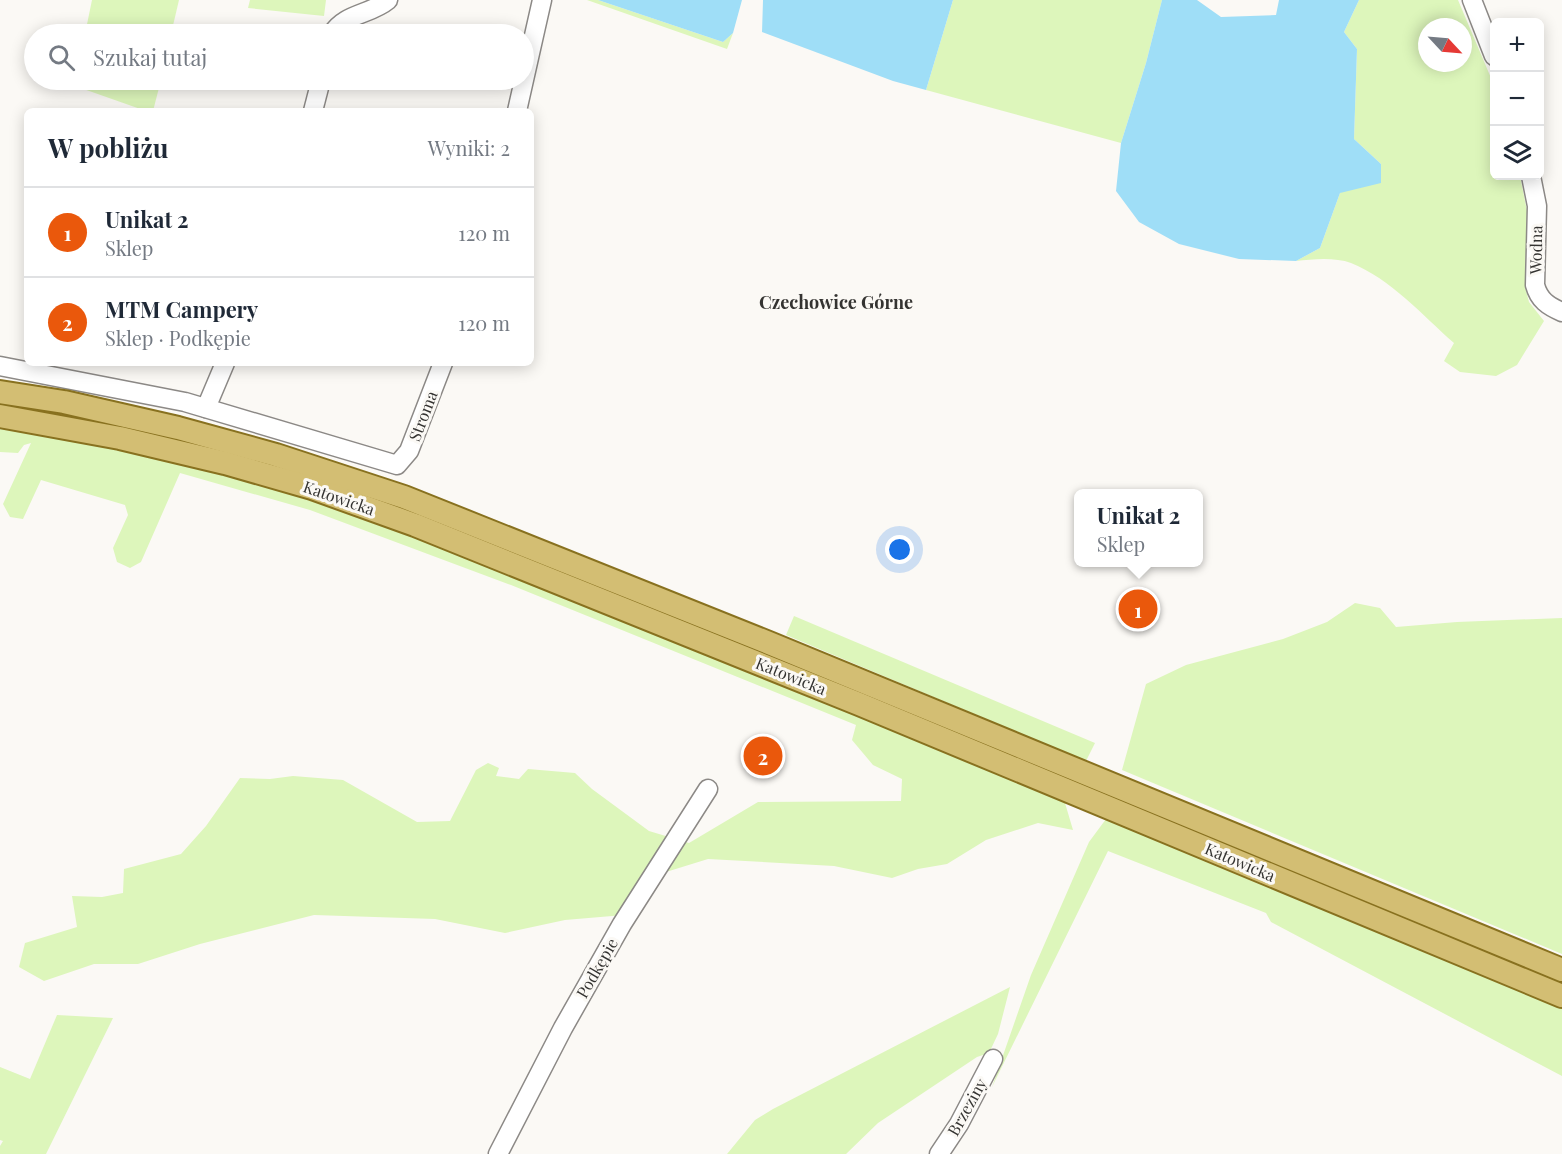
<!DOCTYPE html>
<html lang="pl">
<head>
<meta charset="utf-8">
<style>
	body { margin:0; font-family:"Playfair Display",serif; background:#f6f6f7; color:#1f2937 }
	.controls { position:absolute; right:18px; top:18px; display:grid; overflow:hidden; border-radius:9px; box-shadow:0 3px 15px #0003 }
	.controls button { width:54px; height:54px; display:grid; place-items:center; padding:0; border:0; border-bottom:2px solid #e0e1e3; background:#fff; color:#1f2937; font:30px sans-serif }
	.compass { position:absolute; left:1418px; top:18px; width:54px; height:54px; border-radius:50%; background:#fff; box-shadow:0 3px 15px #0003; rotate:116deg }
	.you { position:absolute; left:900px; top:550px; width:21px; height:21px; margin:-15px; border:4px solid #fff; border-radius:50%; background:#1a73e8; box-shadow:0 0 0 9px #1a73e833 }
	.badge { display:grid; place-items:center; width:39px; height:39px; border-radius:50%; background:#ea580c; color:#fff; font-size:20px; font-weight:700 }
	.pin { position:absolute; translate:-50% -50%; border:3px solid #fff; box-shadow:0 2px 6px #0006 }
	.popup { position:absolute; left:1074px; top:489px; width:129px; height:78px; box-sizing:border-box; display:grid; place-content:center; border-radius:9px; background:#fff; filter:drop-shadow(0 2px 4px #0005); font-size:20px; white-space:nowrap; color:#747a83 }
	.popup b { font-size:22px; color:#1f2937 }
	.popup::after { content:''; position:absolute; left:50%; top:100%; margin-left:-12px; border:12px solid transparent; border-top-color:#fff }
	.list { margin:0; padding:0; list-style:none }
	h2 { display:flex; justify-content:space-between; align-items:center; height:78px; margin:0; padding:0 24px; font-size:26px }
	h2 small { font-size:20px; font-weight:400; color:#747a83 }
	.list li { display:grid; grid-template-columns:39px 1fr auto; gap:18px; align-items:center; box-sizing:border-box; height:90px; padding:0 24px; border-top:2px solid #e0e1e3 }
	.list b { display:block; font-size:22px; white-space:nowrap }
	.list p { margin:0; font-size:20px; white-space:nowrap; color:#747a83 }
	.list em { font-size:20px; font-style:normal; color:#747a83 }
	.icon { flex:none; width:33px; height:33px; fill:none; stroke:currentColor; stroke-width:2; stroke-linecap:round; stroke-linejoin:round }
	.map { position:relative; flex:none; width:1562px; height:1154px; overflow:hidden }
	.search { position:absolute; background:#fff; box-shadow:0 3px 15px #0003; left:24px; top:24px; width:510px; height:66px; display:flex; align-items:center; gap:15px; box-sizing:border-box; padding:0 21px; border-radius:33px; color:#747a83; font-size:22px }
	.panel { position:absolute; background:#fff; box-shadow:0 3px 15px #0003; left:24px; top:108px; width:510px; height:258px; border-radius:9px }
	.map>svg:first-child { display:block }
	.green { fill:#ddf6bb; fill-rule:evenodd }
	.water { fill:#9fdef7 }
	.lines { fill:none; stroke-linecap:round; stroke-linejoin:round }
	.minor-casing { stroke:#8c8986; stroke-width:21 }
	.major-casing { stroke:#88711f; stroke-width:26 }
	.minor { stroke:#fff; stroke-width:18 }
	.major { stroke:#d3be73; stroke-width:22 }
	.labels { text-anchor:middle; stroke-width:6; stroke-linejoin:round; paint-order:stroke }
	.street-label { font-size:16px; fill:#343331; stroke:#fbf9f5 }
	.neighbourhood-label { font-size:18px; font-weight:bold; fill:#343331; stroke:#fbf9f5 }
</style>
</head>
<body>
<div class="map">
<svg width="1562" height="1154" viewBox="0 0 1562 1154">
	<rect width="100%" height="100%" fill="#fbf9f5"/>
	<g class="green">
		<path d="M92,0H179L171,34H85Z"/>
		<path d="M250,0H326L324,16L248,8Z"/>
		<path d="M587,0H598L723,42L733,33L727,49Z"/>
		<path d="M953,0H1162L1146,63L1121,143L926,90Z"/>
		<path d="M1359,0H1458L1494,85V176H1520L1527,211L1525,287L1529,302L1544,321L1517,365L1496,376L1460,372L1444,361L1454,343C1422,315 1391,279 1351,263C1335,257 1313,259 1296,261L1320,248L1340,193L1381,164L1354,139L1357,49L1344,32ZM1427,27H1463V63H1427Z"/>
		<path d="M76,80H161L153,111H146L75,86Z"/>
		<path d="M0,429L29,432L188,464L335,507L505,571L990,769L1065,803L1073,830L1038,823L986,840L947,864L918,869L892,878L834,866L708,859L666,872L630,897L624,915L565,920L505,933L435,919L314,915L200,944L138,964H94L44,981L19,967L25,943L77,927L72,896L102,897L123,893L124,869L181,854L206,826L240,778L270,779L293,776L343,780L417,822L450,821L476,770L488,763L499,768L496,776L519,779L528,769L575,773L592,789L649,831L689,843L758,802L901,801L902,779L873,765L852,740L856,725L511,585L310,510L180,473L141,562L130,568L117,562L113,548L128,515L125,505L41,480L23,519L10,517L3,504L31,443L24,445L18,453L0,452Z"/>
		<path d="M1355,603L1380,608L1396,627L1457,622L1562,618V954L1122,770L1146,684L1186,665L1283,639L1327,622Z"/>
		<path d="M794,616L1095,743L1086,761L786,635Z"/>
		<path d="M1106,819L1562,1008V1076L1271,922L1266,913L1108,851L992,1087L1031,975L1089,842Z"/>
		<path d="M1010,987L998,1034L989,1053L977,1057L878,1123L846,1154H727L755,1120L773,1109Z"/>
		<path d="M57,1015L113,1018L46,1154H0V1146L3,1141L0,1140V1067L30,1079Z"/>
	</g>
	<g class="water">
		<path d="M598,0H742L733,33L723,42Z"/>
		<path d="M763,0H953L926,90L893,81L762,32Z"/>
		<path d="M1162,0H1197L1221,17L1276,15L1279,0H1359L1344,32L1357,49L1354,139L1381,164V183L1340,193L1320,248L1296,261L1239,259L1179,244L1139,222L1116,191L1121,143L1146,63Z"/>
	</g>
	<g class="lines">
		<defs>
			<g id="minor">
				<path d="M1472,0L1494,56"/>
				<path d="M332,34C345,13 370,15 388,0"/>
				<path d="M313,111L321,80"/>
				<path d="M517,111L542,0"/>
				<path d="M1531,176L1537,206L1535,285C1539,300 1548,306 1562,312"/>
				<path d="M0,366L185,402L397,465L409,451L443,363"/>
				<path d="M206,408L225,363"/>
				<path d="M498,1154L563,1028L622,924L708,789"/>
				<path d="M939,1154L959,1124L993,1059"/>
			</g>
			<g id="major">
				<path d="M0,392L64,402L178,428L276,455L404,497L769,643L1562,970"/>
				<path d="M0,416L120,438L225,463L312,488L415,525L859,704L1562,996"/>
			</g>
		</defs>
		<use href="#minor" class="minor-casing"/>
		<use href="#major" class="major-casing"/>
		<use href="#minor" class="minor"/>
		<use href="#major" class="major"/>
	</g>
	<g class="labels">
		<g class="street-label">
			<text transform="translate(1536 250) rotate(-89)" y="6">Wodna</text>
			<text transform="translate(423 416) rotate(-69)" y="6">Stroma</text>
			<text transform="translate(339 498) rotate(19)" y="6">Katowicka</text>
			<text transform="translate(791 676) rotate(22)" y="6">Katowicka</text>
			<text transform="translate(1240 862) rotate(23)" y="6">Katowicka</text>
			<text transform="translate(597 968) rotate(-60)" y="6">Podkępie</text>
			<text transform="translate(967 1107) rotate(-61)" y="6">Brzeziny</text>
		</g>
		<g class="neighbourhood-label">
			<text x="836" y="309">Czechowice Górne</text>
		</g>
	</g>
</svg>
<div class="controls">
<button>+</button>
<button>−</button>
<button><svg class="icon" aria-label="layers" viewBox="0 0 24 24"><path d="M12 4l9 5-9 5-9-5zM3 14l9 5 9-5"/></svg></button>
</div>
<svg class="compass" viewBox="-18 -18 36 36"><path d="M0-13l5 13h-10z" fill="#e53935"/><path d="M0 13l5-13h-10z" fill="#747a83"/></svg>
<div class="you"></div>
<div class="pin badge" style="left:1138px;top:609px">1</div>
<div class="popup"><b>Unikat 2</b>Sklep</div>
<div class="pin badge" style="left:763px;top:756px">2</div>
<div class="search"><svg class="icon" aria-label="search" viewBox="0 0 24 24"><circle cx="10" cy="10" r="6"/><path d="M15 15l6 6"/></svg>Szukaj tutaj</div>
<section class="panel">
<h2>W pobliżu<small>Wyniki: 2</small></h2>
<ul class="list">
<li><span class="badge">1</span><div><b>Unikat 2</b><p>Sklep</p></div><em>120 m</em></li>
<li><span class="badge">2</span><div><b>MTM Campery</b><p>Sklep · Podkępie</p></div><em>120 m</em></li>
</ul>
</section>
</div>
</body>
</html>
